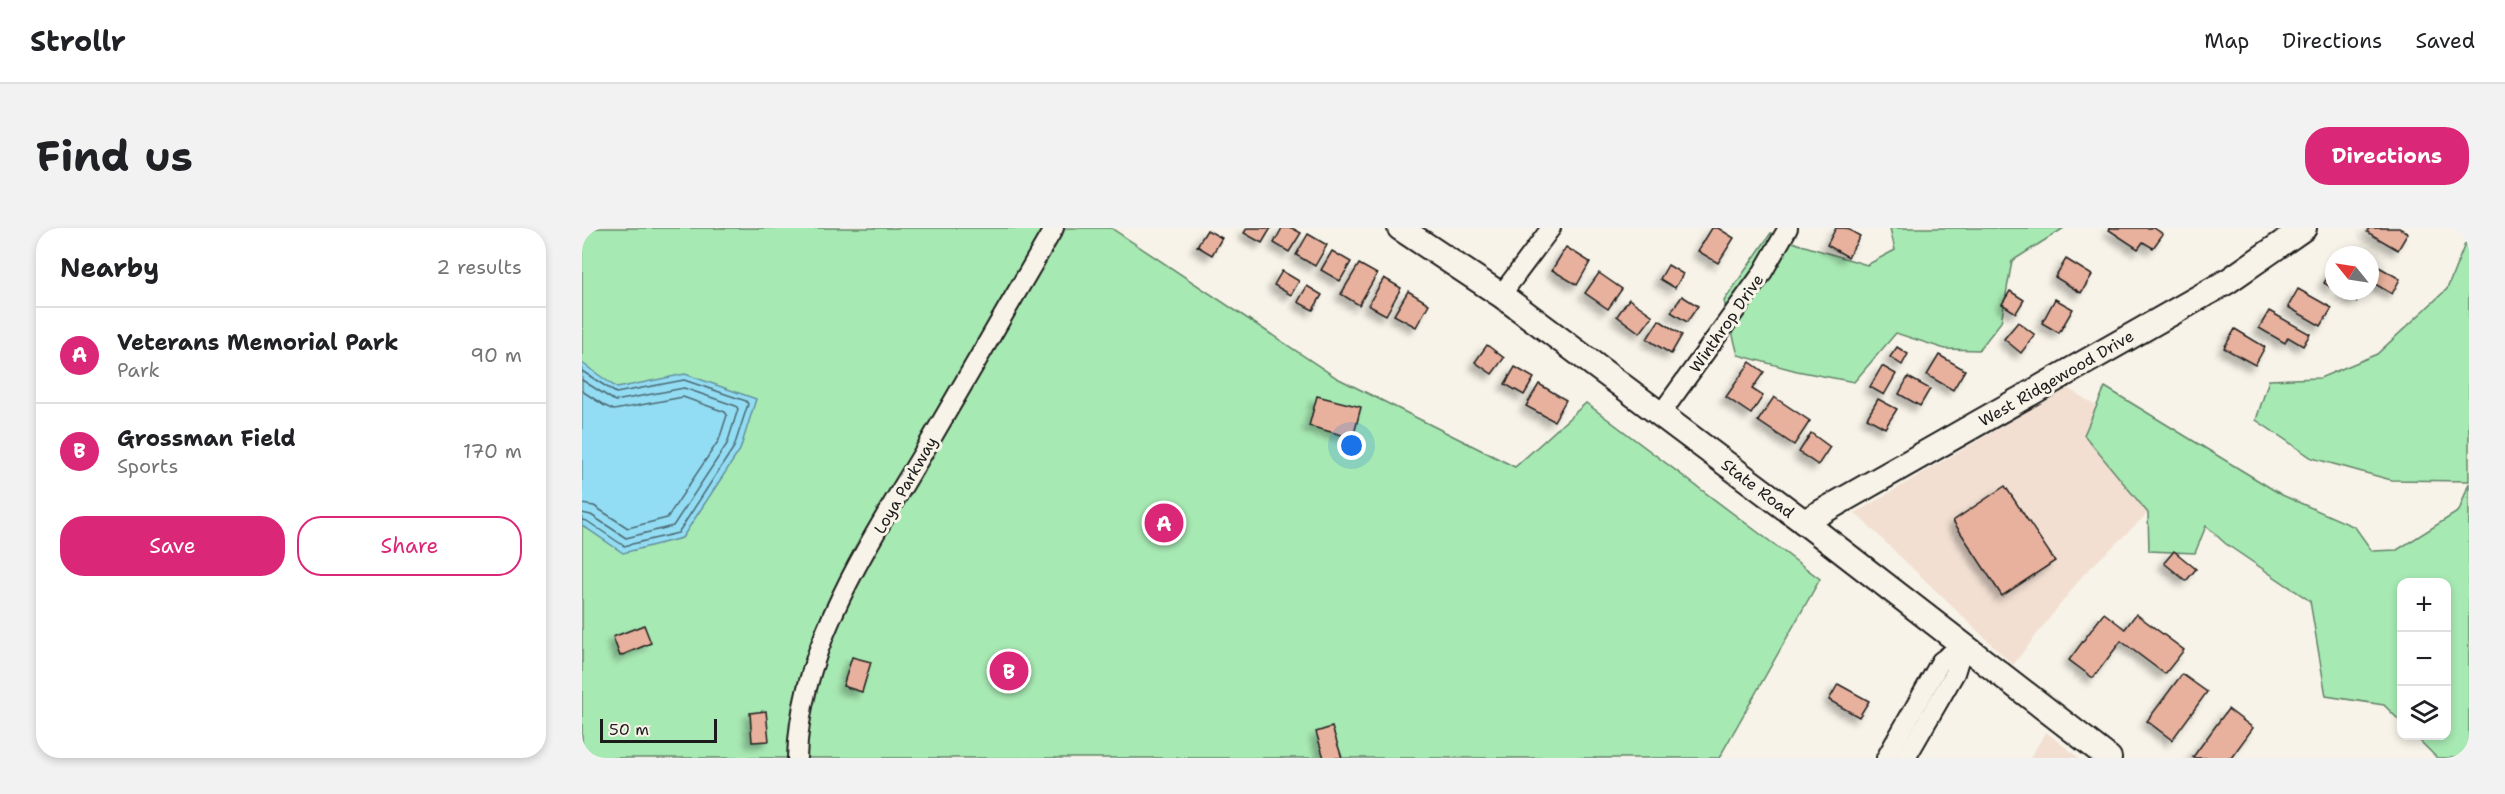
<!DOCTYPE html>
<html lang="en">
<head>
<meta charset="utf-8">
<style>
	body { margin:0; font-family:"Shantell Sans",sans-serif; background:#f2f2f2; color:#202124 }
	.controls { position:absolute; right:18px; bottom:18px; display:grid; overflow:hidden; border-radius:12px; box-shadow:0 3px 9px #0003 }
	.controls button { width:54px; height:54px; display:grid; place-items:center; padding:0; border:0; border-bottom:2px solid #e0e0e0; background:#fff; color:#202124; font:30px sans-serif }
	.compass { position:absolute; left:1743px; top:18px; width:54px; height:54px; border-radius:50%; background:#fff; box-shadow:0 3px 9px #0003; rotate:300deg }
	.scale { position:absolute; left:18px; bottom:15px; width:117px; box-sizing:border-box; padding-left:6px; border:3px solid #1c1c1c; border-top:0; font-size:16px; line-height:21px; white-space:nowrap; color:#1c1c1c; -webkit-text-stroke:4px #f7f3e8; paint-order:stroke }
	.you { position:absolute; left:770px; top:218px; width:21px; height:21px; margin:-15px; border:4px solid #fff; border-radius:50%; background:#1a73e8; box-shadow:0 0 0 9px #1a73e833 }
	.badge { display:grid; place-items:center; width:39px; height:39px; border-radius:50%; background:#db2777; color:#fff; font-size:20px; font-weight:700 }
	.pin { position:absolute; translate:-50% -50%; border:3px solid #fff; box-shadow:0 2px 6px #0006 }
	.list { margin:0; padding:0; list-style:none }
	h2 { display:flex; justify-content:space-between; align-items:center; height:78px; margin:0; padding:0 24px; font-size:26px }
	h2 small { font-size:20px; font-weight:400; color:#757577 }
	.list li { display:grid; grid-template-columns:39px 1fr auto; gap:18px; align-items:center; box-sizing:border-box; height:96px; padding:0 24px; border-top:2px solid #e0e0e0 }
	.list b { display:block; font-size:22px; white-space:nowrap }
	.list p { margin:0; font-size:20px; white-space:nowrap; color:#757577 }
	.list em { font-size:20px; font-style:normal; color:#757577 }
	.actions { display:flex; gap:12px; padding:18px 24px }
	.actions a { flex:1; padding:14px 0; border:2px solid #db2777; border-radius:24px; text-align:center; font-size:21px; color:#db2777 }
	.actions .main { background:#db2777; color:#fff }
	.icon { flex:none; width:33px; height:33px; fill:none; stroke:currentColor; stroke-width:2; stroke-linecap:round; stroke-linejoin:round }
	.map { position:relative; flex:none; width:1887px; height:530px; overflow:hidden; border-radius:24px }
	header { display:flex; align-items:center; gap:36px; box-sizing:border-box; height:84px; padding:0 30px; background:#fff; border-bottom:2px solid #e0e0e0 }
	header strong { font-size:28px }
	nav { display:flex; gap:33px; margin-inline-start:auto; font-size:21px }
	.intro { display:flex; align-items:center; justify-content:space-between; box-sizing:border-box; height:144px; padding:0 36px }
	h1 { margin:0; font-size:42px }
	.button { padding:15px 27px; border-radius:24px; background:#db2777; color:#fff; font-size:21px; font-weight:700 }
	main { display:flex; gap:36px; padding:0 36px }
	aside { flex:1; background:#fff; border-radius:24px; box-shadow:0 3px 9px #0003 }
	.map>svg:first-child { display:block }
	.built { fill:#f2dfd2 }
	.green { fill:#a7e9b3; stroke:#628268; stroke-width:1.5 }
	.water { fill:#93ddf4; stroke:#63909e; stroke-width:1.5 }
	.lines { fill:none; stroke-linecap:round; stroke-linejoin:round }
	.shore { stroke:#4c6972; stroke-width:1.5 }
	.building { fill:#e8b19d; stroke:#1c1c1c; stroke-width:1.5; filter:url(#shadow) }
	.street-casing { stroke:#1c1c1c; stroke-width:22 }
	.secondary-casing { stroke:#1c1c1c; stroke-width:28 }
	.street { stroke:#f7f3e8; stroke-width:18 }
	.secondary { stroke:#f7f3e8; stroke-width:24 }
	.labels { text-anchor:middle; stroke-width:6; stroke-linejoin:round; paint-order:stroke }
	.street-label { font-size:16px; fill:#1c1c1c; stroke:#f7f3e8 }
</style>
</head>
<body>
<header>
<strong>Strollr</strong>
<nav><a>Map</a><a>Directions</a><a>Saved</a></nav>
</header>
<div class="intro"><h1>Find us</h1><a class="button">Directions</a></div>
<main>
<aside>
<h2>Nearby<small>2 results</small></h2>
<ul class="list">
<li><span class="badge">A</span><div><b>Veterans Memorial Park</b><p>Park</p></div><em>90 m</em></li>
<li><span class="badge">B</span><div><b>Grossman Field</b><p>Sports</p></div><em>170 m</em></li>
</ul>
<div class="actions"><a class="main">Save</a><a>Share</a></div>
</aside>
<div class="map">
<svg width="1887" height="530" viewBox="0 0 1887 530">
	<defs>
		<filter id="shadow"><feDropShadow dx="-5.5" dy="5.5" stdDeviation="3" flood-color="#0004"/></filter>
	</defs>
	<rect width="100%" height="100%" fill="#f7f3e8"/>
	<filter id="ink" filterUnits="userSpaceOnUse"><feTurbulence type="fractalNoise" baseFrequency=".0167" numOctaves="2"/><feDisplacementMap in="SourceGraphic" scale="12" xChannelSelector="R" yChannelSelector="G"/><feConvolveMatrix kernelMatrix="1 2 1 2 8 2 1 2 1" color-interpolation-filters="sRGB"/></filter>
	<g filter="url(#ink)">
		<g class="built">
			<path d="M1485,160L1515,178L1502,207L1566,285L1502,346L1431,437L1273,285Z"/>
			<path d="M1464,504L1497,530H1448Z"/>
		</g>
		<g class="green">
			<path d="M0,0H529L755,150L933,239L1004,175L1238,351L1137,530H0Z"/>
			<path d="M1308,0H1482L1430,33L1419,94L1397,122L1363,121L1314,105L1272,154L1215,143L1156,127L1142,73L1189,5L1216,16L1285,37L1313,22Z"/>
			<path d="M1887,14V253L1809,252L1730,230L1674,192L1687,152L1738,150L1795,126L1865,61L1883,16Z"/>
			<path d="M1523,159L1700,267L1773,299L1790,323L1815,322L1877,283L1887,255V530H1855L1833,508H1864V355H1820L1819,494L1802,477L1744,468L1728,373L1644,316L1624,298L1613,325L1567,323L1566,285L1502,207Z"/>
		</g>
		<path class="water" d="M0,135L35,160L103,146L174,171L158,222L100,310L41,325L0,297Z"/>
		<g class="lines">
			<g class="shore">
				<path d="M0,143L34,165L102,152L164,173L166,176L152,219L96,305L42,318L5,293L0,292"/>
				<path d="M0,152L33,173L102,160L154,178L156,181L145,216L91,298L44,310L9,287L0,285"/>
				<path d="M0,163L23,178L32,182L101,169L143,184L145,187L137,212L85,290L46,300L12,278L0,276"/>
			</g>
		</g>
		<g class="building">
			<path d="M665,0H689L680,15L662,5Z"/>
			<path d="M700,0H710L719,5L707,24L692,15Z"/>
			<path d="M1130,0H1136L1152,10L1136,35L1116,23Z"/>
			<path d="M1254,0H1264L1278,8L1266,29L1245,17Z"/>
			<path d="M1528,0H1572L1581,6L1571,20L1561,14L1556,21L1527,2Z"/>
			<path d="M1787,0H1817L1826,5L1816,22L1785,4Z"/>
			<path d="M625,2L640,10L630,27L615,18Z"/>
			<path d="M726,6L745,17L733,38L714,27Z"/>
			<path d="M984,19L1008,34L995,57L970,42Z"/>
			<path d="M750,23L769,34L758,53L739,42Z"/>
			<path d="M1484,31L1510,47L1499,65L1473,49Z"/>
			<path d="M777,36L795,46L777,77L759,66Z"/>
			<path d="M1086,37L1101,46L1093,60L1078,51Z"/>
			<path d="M1752,38V61L1742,55Z"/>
			<path d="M1797,39L1818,51L1810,66L1788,53Z"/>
			<path d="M700,43L717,53L709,67L692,57Z"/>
			<path d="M1017,45L1040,61L1026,81L1003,65Z"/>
			<path d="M802,50L819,60L804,87L786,77Z"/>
			<path d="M725,58L740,67L731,82L716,74Z"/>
			<path d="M1716,61L1750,80L1739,98L1706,79Z"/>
			<path d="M826,63L847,76L834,99L812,87Z"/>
			<path d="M1428,63L1442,72L1434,85L1420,76Z"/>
			<path d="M1755,63H1780L1774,74Z"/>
			<path d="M1100,68L1116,78L1105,94L1089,84Z"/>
			<path d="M1047,71L1071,88L1058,105L1035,88Z"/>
			<path d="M1473,71L1491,81L1477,105L1460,95Z"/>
			<path d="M1687,83L1728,106L1721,118L1706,109L1703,115L1677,100Z"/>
			<path d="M1077,92L1100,107L1089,126L1065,111Z"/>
			<path d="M1436,94L1453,107L1439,125L1422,111Z"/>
			<path d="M1653,101L1683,119L1673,137L1642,120Z"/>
			<path d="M905,117L922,130L910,146L893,134Z"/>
			<path d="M1315,119L1326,126L1320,137L1308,129Z"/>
			<path d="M1357,127L1383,142L1371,162L1345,147Z"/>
			<path d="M1168,134L1182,144L1170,161L1181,168L1169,186L1144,169Z"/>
			<path d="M1300,138L1314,146L1302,167L1288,159Z"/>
			<path d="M933,139L952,150L942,167L923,156Z"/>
			<path d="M1326,149L1348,161L1338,178L1317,166Z"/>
			<path d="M957,156L984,172L972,193L944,178Z"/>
			<path d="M735,168L779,179L771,210L727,198Z"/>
			<path d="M1192,169L1228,193L1212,217L1176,193Z"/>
			<path d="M1296,171L1315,181L1303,200L1285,190Z"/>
			<path d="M1229,205L1248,219L1236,237L1217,224Z"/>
			<path d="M1423,258L1473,333L1420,368L1371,293Z"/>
			<path d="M1592,323L1614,341L1604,353L1582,335Z"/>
			<path d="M1522,385L1543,401L1554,386L1602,422L1583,446L1539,413L1511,450L1487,432Z"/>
			<path d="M62,397L69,415L38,428L31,409Z"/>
			<path d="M270,429L289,434L280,464L261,458Z"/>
			<path d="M1600,446L1625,464L1590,512L1565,493Z"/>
			<path d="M1256,456L1287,473L1277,489L1247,472Z"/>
			<path d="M1646,481L1671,500L1649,530H1612L1611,529Z"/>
			<path d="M184,483L187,513L170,514L168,485Z"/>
			<path d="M750,499L760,530H742L734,504Z"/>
		</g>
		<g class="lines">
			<defs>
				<g id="street">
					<path d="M919,67L969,0"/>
					<path d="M1078,187L1179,47L1206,0"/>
					<path d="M215,530C218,416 288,315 344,220C387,146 430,73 472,0"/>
					<path d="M1304,530L1359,433L1382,416"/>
					<path d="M1324,530L1373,445L1382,416"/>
				</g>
				<g id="secondary">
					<path d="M818,0L919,67L1222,294L1527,530"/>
					<path d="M1222,294L1646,53L1722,0"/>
				</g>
			</defs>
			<use href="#street" class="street-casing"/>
			<use href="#secondary" class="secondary-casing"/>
			<use href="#street" class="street"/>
			<use href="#secondary" class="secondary"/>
		</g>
	</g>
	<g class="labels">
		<g class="street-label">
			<text transform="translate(1144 95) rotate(-55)" y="6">Winthrop Drive</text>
			<text transform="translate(1474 150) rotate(-30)" y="6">West Ridgewood Drive</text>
			<text transform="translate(323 257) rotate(-60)" y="6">Loya Parkway</text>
			<text transform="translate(1176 260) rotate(37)" y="6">State Road</text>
		</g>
	</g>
</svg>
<div class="controls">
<button>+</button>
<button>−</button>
<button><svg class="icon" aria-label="layers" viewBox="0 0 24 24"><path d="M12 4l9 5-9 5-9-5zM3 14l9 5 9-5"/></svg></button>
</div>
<svg class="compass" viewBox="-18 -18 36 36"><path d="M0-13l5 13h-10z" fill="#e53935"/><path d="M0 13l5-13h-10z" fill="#757577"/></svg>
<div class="scale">50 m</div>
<div class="you"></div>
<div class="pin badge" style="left:582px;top:295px">A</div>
<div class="pin badge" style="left:427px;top:443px">B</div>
</div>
</main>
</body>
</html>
